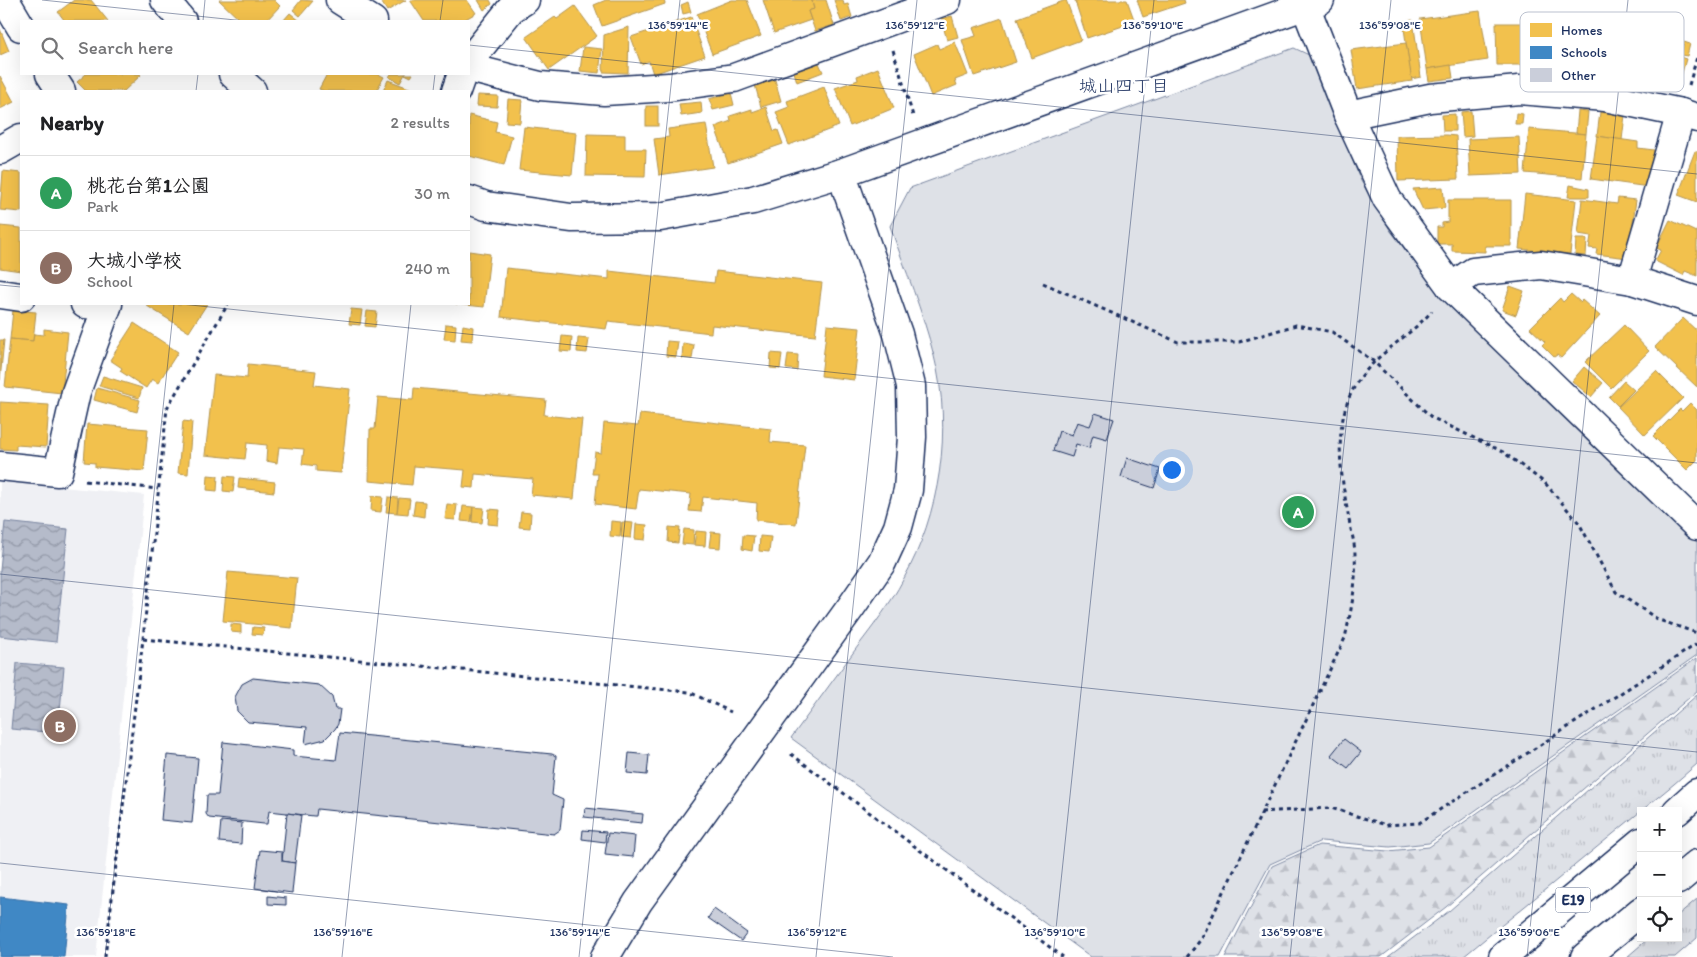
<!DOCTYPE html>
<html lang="en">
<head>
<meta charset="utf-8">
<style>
	body { margin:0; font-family:Itim,"Klee One",sans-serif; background:#f2f2f2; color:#202124 }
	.controls { position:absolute; right:15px; bottom:15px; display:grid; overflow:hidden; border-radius:0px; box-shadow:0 5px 20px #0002 }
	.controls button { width:45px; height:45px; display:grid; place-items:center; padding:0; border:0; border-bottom:1px solid #e0e0e0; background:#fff; color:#202124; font:25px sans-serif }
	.you { position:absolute; left:1171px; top:469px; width:18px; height:18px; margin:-12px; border:4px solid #fff; border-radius:50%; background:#1a73e8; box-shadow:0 0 0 8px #1a73e833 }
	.badge { display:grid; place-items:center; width:32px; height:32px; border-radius:50%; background:#7c3aed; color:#fff; font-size:16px; font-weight:700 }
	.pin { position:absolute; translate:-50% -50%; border:2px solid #fff; box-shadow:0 1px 5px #0006 }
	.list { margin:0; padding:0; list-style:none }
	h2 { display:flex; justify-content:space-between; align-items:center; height:65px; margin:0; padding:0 20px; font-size:21px }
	h2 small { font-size:16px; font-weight:400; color:#757577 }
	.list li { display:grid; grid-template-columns:32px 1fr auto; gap:15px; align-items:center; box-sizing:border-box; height:75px; padding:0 20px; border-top:1px solid #e0e0e0 }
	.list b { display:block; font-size:19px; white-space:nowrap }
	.list p { margin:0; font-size:16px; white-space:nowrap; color:#757577 }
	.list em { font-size:16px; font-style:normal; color:#757577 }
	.icon { flex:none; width:28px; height:28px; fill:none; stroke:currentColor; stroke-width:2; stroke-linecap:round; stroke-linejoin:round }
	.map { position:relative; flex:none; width:1697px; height:957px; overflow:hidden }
	.search { position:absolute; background:#fff; box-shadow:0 5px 20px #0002; left:20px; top:20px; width:450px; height:55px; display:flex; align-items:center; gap:12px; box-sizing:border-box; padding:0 18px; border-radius:0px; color:#757577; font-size:19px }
	.panel { position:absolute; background:#fff; box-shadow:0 5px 20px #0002; left:20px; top:90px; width:450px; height:215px; border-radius:0px }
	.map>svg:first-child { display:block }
	.built { fill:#eff0f4 }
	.grass { fill:url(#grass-tufts); stroke:#7c88a2 }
	.forest { fill:url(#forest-firs); stroke:#7c88a2 }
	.park { fill:#dee1e7; stroke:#7c88a2 }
	.water { fill:url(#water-waves); stroke:#77839f }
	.homes { fill:#f2c14e; stroke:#b29553 }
	.schools { fill:#3f88c5; stroke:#346da6 }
	.building { fill:#caceda; stroke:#1b2f5e }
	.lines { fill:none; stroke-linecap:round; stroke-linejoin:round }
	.street-casing { stroke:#1b2f5e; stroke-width:31 }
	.secondary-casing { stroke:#1b2f5e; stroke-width:31 }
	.highway-casing { stroke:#1b2f5e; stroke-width:31 }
	.path { stroke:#1b2f5e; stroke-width:3; stroke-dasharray:4 4; stroke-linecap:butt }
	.street { stroke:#fff; stroke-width:28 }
	.secondary { stroke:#fff; stroke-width:28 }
	.highway { stroke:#fff; stroke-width:28 }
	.ticks { fill:none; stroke:#1b2f5e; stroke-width:1; stroke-opacity:0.45 }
	.labels { text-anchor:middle; stroke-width:5; stroke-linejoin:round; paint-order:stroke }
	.shield { fill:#fff; stroke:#5f6d8e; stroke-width:1 }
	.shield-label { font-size:15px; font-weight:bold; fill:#1b2f5e }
	.neighbourhood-label { font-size:18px; fill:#1b2f5e; stroke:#fff }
	.key { fill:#fff; stroke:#bbc1cf; stroke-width:1 }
	.key-label { font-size:14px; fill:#1b2f5e }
	.ticks-label { font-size:12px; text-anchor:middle; fill:#1b2f5e; stroke:#fff; stroke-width:5; stroke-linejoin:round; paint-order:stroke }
</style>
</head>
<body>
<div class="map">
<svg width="1697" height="957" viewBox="0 0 1697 957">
	<defs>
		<pattern id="grass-tufts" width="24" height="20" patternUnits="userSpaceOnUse" patternTransform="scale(1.25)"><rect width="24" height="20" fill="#dee1e7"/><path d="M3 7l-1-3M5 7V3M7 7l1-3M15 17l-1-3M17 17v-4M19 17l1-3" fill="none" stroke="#bec1c9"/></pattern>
		<pattern id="forest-firs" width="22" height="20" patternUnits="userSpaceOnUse" patternTransform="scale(1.25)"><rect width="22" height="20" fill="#dee1e7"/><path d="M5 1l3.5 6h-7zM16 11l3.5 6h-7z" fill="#bec1c9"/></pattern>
		<pattern id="water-waves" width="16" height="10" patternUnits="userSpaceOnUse" patternTransform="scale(1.25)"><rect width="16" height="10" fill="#b5bbca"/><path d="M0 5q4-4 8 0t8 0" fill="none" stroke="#9298a7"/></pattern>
	</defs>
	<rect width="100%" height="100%" fill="#fff"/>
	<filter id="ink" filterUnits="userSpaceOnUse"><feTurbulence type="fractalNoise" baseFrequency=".02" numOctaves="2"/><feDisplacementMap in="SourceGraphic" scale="10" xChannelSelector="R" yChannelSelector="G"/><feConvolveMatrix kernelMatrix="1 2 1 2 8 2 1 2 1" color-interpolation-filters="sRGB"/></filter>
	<g filter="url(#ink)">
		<path class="built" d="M0,481L144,495L96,957H0Z"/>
		<g class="grass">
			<path d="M1697,695V764L1674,784L1463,957H1388L1449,911Z"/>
			<path d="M1697,899V938L1675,957H1627L1649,938H1678V915Z"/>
		</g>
		<path class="forest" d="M1697,658V691L1446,907L1381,957H1225L1272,866L1319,845L1388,851L1429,847Z"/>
		<path class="park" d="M1294,48L1309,55L1361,181L1390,230L1429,281L1697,542V655L1429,843L1390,847L1321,841L1270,864L1220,957H1091L791,738C813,707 836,677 858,646C874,625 891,603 903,580C940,514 953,430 934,356C923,312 905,269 890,226L910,188Z"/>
		<g class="water">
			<path d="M5,522L68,529L56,642L0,636V570Z"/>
			<path d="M17,663L64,667L58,733L11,729Z"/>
		</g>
		<g class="homes">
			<path d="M74,0H91L108,21H65L58,12Z"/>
			<path d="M219,0H274L280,6L266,21H241Z"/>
			<path d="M301,0L313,1L300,16L293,10Z"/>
			<path d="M386,0H406L387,11L382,3Z"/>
			<path d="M410,0H467L476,13L462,21H424Z"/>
			<path d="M478,0H490L492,4L484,10Z"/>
			<path d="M606,0H664L665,4L602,26L594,5Z"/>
			<path d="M732,0H747L761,36L712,54L697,14Z"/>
			<path d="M763,0H816L812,1L814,9L808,11L811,20L774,33Z"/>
			<path d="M816,0H826L834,25L815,31L808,11L814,9L812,1Z"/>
			<path d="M834,0H843L844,5L848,4L852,17L841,21Z"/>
			<path d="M1066,0L1081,40L1032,58L1017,18Z"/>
			<path d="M1079,0H1127L1135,22L1087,38L1075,1Z"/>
			<path d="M1137,0H1184L1185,3L1143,17Z"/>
			<path d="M688,2L691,12L683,14L681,5Z"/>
			<path d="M575,6L597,36L549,70L526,37L555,17L557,19Z"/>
			<path d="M1480,11L1488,60L1427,69L1420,19Z"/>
			<path d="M290,13L300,21H283Z"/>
			<path d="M952,16L958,37L947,40L941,19Z"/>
			<path d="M691,17L705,56L653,74L649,61L641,64L631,37Z"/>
			<path d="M1002,18L1016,62L974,76L962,40L976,36L973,28Z"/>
			<path d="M1413,20L1421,77L1411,79L1403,21Z"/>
			<path d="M1496,23H1554V72L1537,71V65H1497Z"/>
			<path d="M629,27L628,73L603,72L604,35Z"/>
			<path d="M0,29L9,51L0,55Z"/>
			<path d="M955,42L968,75L955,80L957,85L931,96L914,54L937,44L939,49Z"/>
			<path d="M1684,42L1690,44L1687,56L1681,55Z"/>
			<path d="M1406,43L1412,81L1357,89L1351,50Z"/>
			<path d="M583,47L602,49L599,73L580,71Z"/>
			<path d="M1680,57L1686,59L1680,80L1674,78Z"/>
			<path d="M819,63L823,72L797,82L794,72Z"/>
			<path d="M1451,65L1453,78L1429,81L1427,69Z"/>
			<path d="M878,68L894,108L850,126L835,88L858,80L857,76Z"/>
			<path d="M86,74H140L141,75L124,91H86L77,82Z"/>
			<path d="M327,74H378L384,77L376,91H324L319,89Z"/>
			<path d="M391,74H413L411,77L405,74L400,83L389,77Z"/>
			<path d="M0,76L14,102L0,109Z"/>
			<path d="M388,80L417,91H383Z"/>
			<path d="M775,80L781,101L761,107L755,85Z"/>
			<path d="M824,87L839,126L789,145L776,112L789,107L787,101Z"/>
			<path d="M731,93L734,105L713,110L709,99Z"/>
			<path d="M478,95L498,96L497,107L477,106Z"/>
			<path d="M508,99L522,100L520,123L506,122Z"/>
			<path d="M701,102L702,113L681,116L679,104Z"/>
			<rect x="646" y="106" width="12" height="20"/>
			<path d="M766,107L774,131L778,130L783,144L728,163L715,127L731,121L730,116L752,109V112Z"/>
			<path d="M1471,111L1473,136L1463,137L1461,112Z"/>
			<path d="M1578,111L1588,112L1586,134L1576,133Z"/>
			<path d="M1600,112L1625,115L1622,140L1597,136Z"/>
			<path d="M1516,113L1523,114L1522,124H1515Z"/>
			<path d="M1455,114V131H1443L1442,115Z"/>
			<path d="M469,115L497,122L495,132L512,136L504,165L469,156Z"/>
			<path d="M706,124L713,167L659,175L654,139L669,137L668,129Z"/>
			<path d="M524,127L576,133L572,175L519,170Z"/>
			<path d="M1529,129L1586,134L1582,178L1525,173Z"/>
			<path d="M587,134L625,135V149H646L645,177L586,176Z"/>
			<path d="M1446,135L1456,136L1458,179L1398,181L1397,136Z"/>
			<path d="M1597,136L1638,142V148L1654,150L1649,187L1591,179Z"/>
			<path d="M1519,137L1521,174L1470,176L1468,139Z"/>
			<path d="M1695,151L1697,152V202L1678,195Z"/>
			<path d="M3,171L21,173V212L0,210Z"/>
			<path d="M1570,185L1589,189V197H1568Z"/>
			<path d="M1443,187L1445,208L1423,210L1413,189Z"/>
			<path d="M1525,194L1576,200L1570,254L1519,249Z"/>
			<path d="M1618,198L1636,200L1628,258L1596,254L1597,249L1589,248L1591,236L1578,234L1582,199L1617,204Z"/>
			<path d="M1448,200H1511V246H1485V252L1452,251V244H1437V227H1442V223L1448,222Z"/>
			<path d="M1670,220L1696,232L1697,230V276L1685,271L1683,275L1655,261L1661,250L1656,248Z"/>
			<path d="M0,226L21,228V271L0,268Z"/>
			<path d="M1576,239H1587L1586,256L1575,255Z"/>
			<path d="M469,251L490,254L484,307L456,304H469Z"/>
			<path d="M506,268L609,279V271L714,283L716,271L822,283L815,336L712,325L711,333L608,321L606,329L501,317Z"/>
			<path d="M1510,286L1524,291L1516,315L1502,310Z"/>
			<path d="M1571,294L1580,302L1582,300L1600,316L1561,358L1557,355L1554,357L1542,345L1545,342L1530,328L1560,298L1563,302Z"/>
			<path d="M148,304H207L189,332L147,306Z"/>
			<path d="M351,309L362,310L360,325L349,324Z"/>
			<path d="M13,310L36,312L33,341L10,339Z"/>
			<path d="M367,311L377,312L375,327L365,326Z"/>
			<path d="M1683,318L1697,331V387L1655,347Z"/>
			<path d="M134,323L178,352L158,383L152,379L146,388L120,371L122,368L110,360Z"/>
			<path d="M446,324L456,325L455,340L444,339Z"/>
			<path d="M463,325L473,327L472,341L461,340Z"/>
			<path d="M827,325L860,328L854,380L821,376Z"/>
			<path d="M1624,325L1649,351L1611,388L1585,362Z"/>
			<path d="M44,329L68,332L62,393L5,387L10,339L33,341L34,334L44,335Z"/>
			<path d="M562,336L572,337L571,352L560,351Z"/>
			<path d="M578,338L589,339L587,353L577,352Z"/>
			<path d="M0,340H4L0,380Z"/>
			<path d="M667,341L678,342L676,357L666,356Z"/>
			<path d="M683,343L694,345L692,359L682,358Z"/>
			<path d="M771,353L782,354L780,369L770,368Z"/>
			<path d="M788,354L798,355L797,370L786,369Z"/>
			<path d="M248,364L316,371L314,385L350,389L341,473L316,471V466L302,464L304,449L279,447L277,463L266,461L267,445L247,443L245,459L205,455L214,375L247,378Z"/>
			<path d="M1584,367L1603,383L1591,397L1572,381Z"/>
			<path d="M1656,371L1683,398L1645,435L1618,407Z"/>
			<path d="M103,376L142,388L139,398L99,386Z"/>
			<path d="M1624,381L1634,390L1618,406L1609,397Z"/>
			<path d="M97,388L140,400L137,412L94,400Z"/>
			<path d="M414,388L546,400L544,415L582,419L574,499L531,495L533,479L475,474L474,488L463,487L465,470L414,466L412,485L369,481L370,429H375L378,397L413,400Z"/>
			<path d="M0,402L49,405L46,447L16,445V450L0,449Z"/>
			<path d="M1690,403L1697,410V460L1687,470L1653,436L1680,409L1682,411Z"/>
			<path d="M640,414L771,429L770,442L805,445L796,524L756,520L757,503L703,497L701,512L689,511L691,494L639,489L636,509L595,504L598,474H592L595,452L601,453L604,423L638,426Z"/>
			<path d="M183,421L192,422L188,474L178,473Z"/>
			<path d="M87,424L148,429L144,471L95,467V463L84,462Z"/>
			<path d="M208,475L218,476L217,491L207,490Z"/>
			<path d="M224,476L235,477L233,492L223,491Z"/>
			<path d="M239,478L275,482L274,492L238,488Z"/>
			<path d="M372,496L383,497L381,512L371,511Z"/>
			<path d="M388,497L398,498L397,513L386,512Z"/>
			<path d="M399,498L410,499L408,514L397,513Z"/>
			<path d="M415,501L425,502L424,517L413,515Z"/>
			<path d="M447,504L457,505L455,520L445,519Z"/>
			<path d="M463,506L473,507L471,522L461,521Z"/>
			<path d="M473,507L484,508L482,523L472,522Z"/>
			<path d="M489,509L500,510L498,525L488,524Z"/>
			<path d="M521,512L531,513L530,528L519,527Z"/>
			<path d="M611,521L621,522L620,537L610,536Z"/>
			<path d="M622,522L633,523L631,538L621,537Z"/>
			<path d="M636,524L647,525L645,540L635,539Z"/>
			<path d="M669,527L680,528L678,543L668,542Z"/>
			<path d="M684,529L694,530L693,545L682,544Z"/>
			<path d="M696,531L706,532L705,546L694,545Z"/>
			<path d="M711,532L721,533L720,548L709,547Z"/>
			<path d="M743,535L754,536L752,551L742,549Z"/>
			<path d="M760,536L771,537L769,552L759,551Z"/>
			<path d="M228,572L297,578L292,628L223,621Z"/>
			<path d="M231,624L241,625V633L231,632Z"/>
			<path d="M253,627L264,628L263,635L252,634Z"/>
		</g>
		<path class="schools" d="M0,897L69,905L64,957H0Z"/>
		<g class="building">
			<path d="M1095,413L1114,419L1107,439L1093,435L1089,448L1076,444L1072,457L1053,451L1059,431L1072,435L1077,422L1090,426Z"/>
			<path d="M1127,458L1160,469L1154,488L1121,477Z"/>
			<path d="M253,678L319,685L332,697L335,709H340L338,724L335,729L325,739L305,744L307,727L248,722L237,711L235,697L242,684Z"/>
			<path d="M340,733L552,754L556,756L552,795L563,800L560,830L554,834L317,809L316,816H314L269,811L267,824H264L209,818L206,814L207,795H218L223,742L293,750V756L336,760Z"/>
			<path d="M1344,739L1361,752L1348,768L1331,755Z"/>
			<path d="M629,753L649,755L647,775L627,773Z"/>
			<path d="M167,755L198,758L192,823L161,820Z"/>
			<path d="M585,808L643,814L642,823L584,817Z"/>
			<path d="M287,813L301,815L295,863L282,861Z"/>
			<path d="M221,821L242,823L241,844L219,842Z"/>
			<path d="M583,830L606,832L605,842L582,839Z"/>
			<path d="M608,833L635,836L633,857L605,854Z"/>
			<path d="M260,850L282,852V861L295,863L292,893L255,888Z"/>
			<path d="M268,896L286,898V905L268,904Z"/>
			<path d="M714,909L747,933L741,941L708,918Z"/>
		</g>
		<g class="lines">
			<defs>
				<g id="street">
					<path d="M5,0L21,27"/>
					<path d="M340,0L373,21"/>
					<path d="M1303,0L1348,115L1387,199L1451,287L1697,526"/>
					<path d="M469,61L511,9L525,0"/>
					<path d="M469,68L540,86L604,91L669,87L734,78L947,0"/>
					<path d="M50,74L61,91"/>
					<path d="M456,91L462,74"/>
					<path d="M1348,115L1430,98L1519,90L1605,97L1681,113L1697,118"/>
					<path d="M0,150L21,138"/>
					<path d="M1632,280L1681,113"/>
					<path d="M1451,287L1473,272L1541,265L1632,280L1697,301"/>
					<path d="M0,294L21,297"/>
					<path d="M85,304L107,306"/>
					<path d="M0,466L58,472L76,392L108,304"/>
				</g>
				<g id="secondary">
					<path d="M165,0L182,21"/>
					<path d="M233,74L252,91"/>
					<path d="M469,200L486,206L571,218L660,217L753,200L841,173L1320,0"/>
					<path d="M605,957L638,902L851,607L882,562L898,527L908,490L912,437L911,386L898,334L841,173"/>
				</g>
				<g id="highway">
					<path d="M1677,811L1697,793"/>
					<path d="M1678,880L1697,864"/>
					<path d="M1503,957L1641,842"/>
					<path d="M1585,957L1641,911"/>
				</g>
			</defs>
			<use href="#street" class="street-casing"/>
			<use href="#secondary" class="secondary-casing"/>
			<use href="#highway" class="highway-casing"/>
			<g class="path">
				<path d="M893,50L913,116"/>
				<path d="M1689,85L1697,57"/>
				<path d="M1043,283L1178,342H1239L1296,325L1332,332L1373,361L1431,417L1503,452L1545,483L1579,523L1616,592L1659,620L1697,633"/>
				<path d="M85,481L158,489"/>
				<path d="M143,639L689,692L731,712"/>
				<path d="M791,754L1063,957"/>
				<path d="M1261,812L1331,808L1386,825L1419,823L1697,644"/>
				<path d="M105,957L143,639L167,408L228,304"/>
				<path d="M1187,957L1202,938L1345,638C1351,611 1357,583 1355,555C1355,542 1350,528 1348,514C1340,471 1332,420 1358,381C1378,352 1409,337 1432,311"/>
			</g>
			<use href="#street" class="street"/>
			<use href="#secondary" class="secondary"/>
			<use href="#highway" class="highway"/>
		</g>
	</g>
	<path class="ticks" d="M42,0L245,21M203,21L205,0M440,21L443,0M469,45L1697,174M196,91L198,74M433,91L435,74M0,285L21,287M181,304L1697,463M0,574L1697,752M0,863L893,957M105,957L174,304M342,957L411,304M579,957L680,0M816,957L917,0M1053,957L1154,0M1290,957L1391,0M1527,957L1628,0"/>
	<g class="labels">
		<rect class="shield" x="1555.5" y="887.5" width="35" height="25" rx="4"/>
		<g class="shield-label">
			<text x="1573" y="905">E19</text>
		</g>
		<g class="neighbourhood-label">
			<text x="1124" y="92">城山四丁目</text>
		</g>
	</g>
	<rect x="1520" y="12" width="164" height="80" rx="8" class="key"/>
	<rect x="1530" y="23" width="22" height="14" fill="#f2c14e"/>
	<rect x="1530" y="46" width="22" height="13" fill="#3f88c5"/>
	<rect x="1530" y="68" width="22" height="14" fill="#caceda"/>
	<g class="key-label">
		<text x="1561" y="35">Homes</text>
		<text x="1561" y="57">Schools</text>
		<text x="1561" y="80">Other</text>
	</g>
	<g class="ticks-label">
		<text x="678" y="29">136°59'14"E</text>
		<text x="915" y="29">136°59'12"E</text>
		<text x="1153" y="29">136°59'10"E</text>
		<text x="1390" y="29">136°59'08"E</text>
		<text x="106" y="936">136°59'18"E</text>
		<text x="343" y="936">136°59'16"E</text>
		<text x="580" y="936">136°59'14"E</text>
		<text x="817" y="936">136°59'12"E</text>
		<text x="1055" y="936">136°59'10"E</text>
		<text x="1292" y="936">136°59'08"E</text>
		<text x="1529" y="936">136°59'06"E</text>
	</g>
</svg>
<div class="controls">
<button>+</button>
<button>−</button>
<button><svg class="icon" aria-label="locate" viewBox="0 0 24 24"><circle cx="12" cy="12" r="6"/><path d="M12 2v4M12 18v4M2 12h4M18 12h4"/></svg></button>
</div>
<div class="you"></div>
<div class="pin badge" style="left:1298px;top:512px;background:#2e9e5b">A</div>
<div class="pin badge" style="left:60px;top:726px;background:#8d6e63">B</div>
<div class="search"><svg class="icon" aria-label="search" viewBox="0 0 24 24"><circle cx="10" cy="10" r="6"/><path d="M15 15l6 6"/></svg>Search here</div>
<section class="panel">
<h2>Nearby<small>2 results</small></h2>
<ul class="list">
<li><span class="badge" style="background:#2e9e5b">A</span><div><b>桃花台第1公園</b><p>Park</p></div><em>30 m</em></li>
<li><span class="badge" style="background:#8d6e63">B</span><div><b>大城小学校</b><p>School</p></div><em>240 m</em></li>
</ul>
</section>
</div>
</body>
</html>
